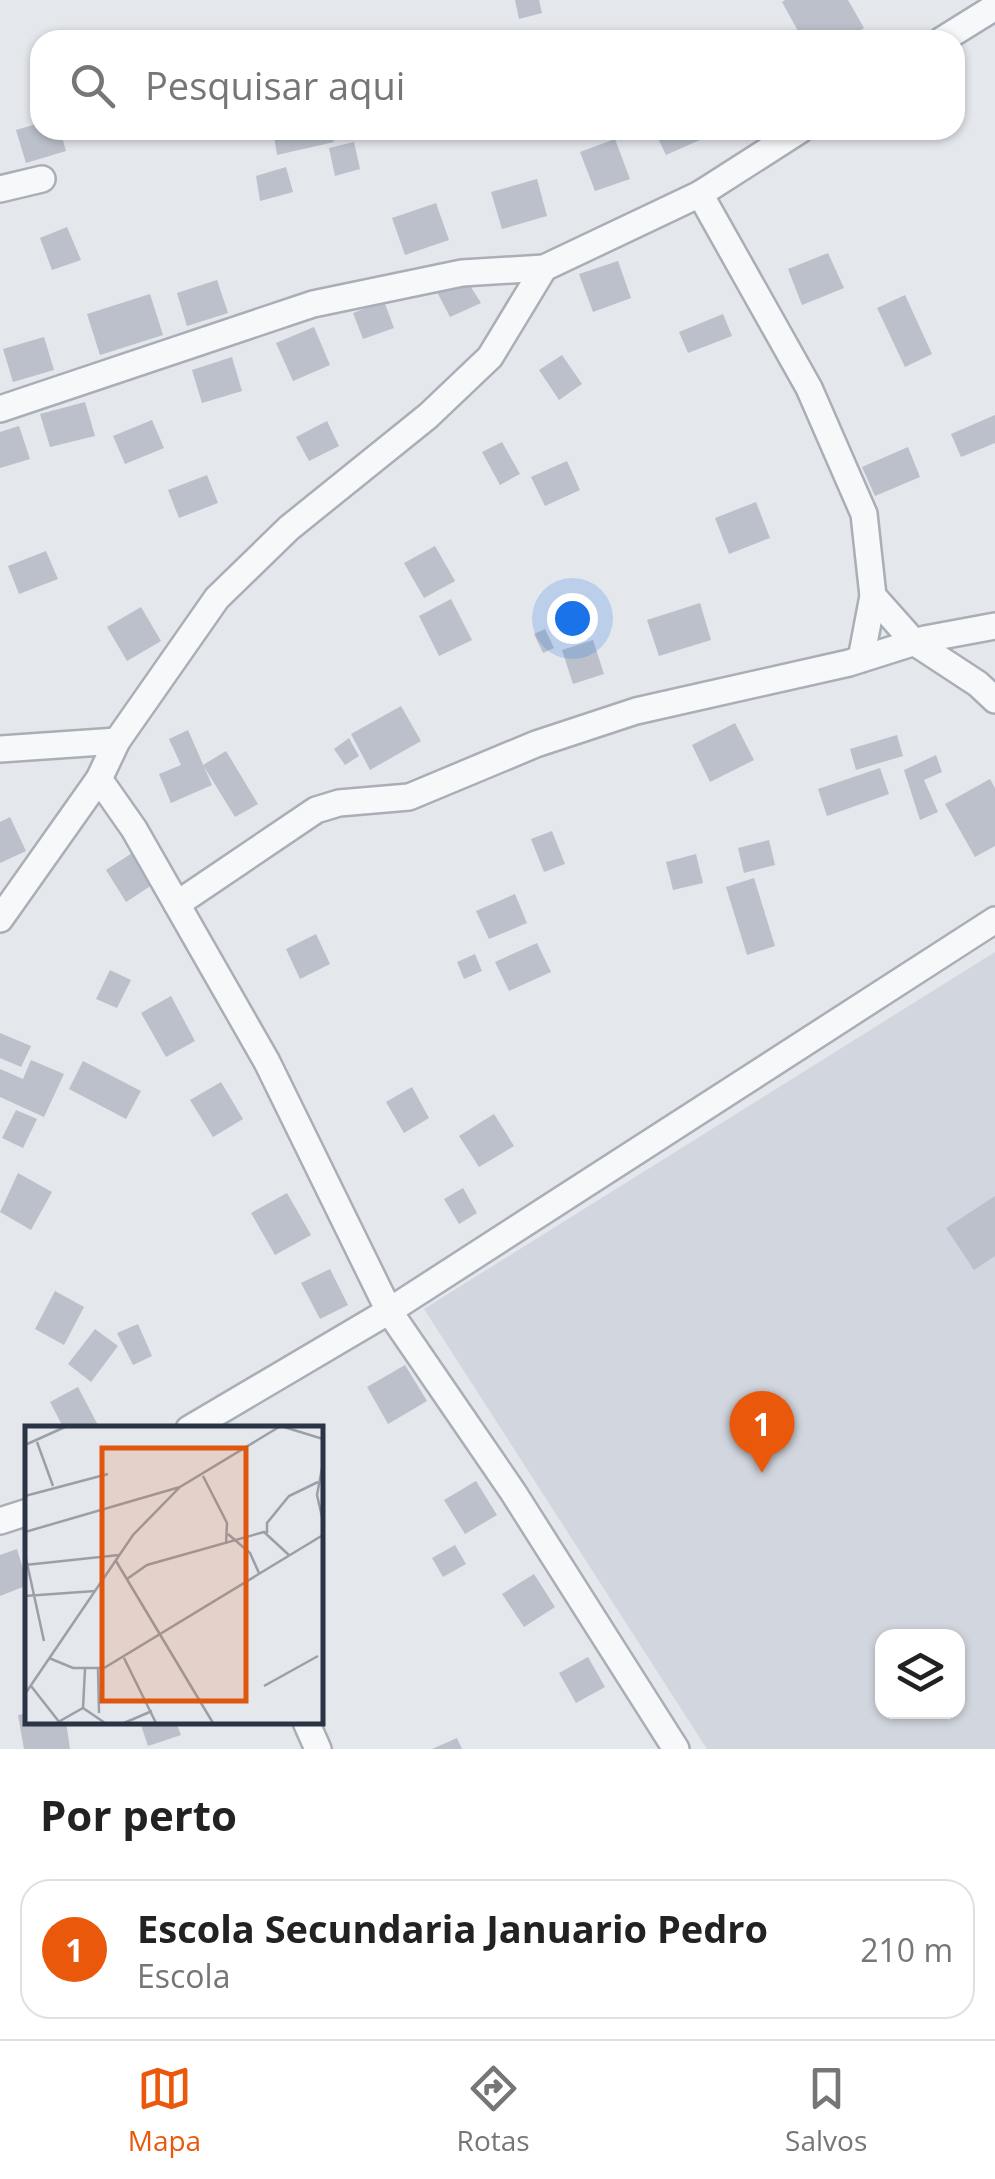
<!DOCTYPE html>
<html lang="pt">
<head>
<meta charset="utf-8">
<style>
	body { margin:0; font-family:"Open Sans",sans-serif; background:#f2f2f2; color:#222 }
	.controls { position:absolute; right:30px; bottom:30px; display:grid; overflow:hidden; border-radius:20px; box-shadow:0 2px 8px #0004 }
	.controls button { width:90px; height:90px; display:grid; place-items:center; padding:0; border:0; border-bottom:2px solid #e0e0e0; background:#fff; color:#222; font:50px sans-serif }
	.you { position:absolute; left:572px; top:618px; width:35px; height:35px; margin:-25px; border:8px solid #fff; border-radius:50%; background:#1a73e8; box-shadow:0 0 0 15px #1a73e833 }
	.badge { display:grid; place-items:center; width:65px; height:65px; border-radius:50%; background:#ea580c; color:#fff; font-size:32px; font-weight:700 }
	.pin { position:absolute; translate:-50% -82px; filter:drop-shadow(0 2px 5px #0008) }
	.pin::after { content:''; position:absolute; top:52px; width:35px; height:30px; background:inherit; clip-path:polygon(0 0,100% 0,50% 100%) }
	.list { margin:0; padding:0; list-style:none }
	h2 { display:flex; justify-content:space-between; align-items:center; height:130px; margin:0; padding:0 40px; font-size:42px }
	h2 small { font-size:32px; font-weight:400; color:#767676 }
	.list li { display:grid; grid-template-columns:65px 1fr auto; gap:30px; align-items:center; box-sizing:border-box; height:140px; margin:0 20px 20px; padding:0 20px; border:2px solid #e0e0e0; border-radius:30px }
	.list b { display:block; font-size:38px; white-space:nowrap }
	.list p { margin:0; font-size:32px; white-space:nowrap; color:#767676 }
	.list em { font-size:32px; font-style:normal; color:#767676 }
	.icon { flex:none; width:55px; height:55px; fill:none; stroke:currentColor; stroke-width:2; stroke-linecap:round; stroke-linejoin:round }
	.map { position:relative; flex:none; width:995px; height:1749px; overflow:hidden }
	.search { position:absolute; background:#fff; box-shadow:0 2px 8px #0004; left:30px; right:30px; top:30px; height:110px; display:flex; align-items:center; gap:25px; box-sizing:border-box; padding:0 35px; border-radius:30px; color:#767676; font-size:38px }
	.sheet { height:290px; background:#fff }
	nav { display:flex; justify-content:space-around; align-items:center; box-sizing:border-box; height:140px; border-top:2px solid #e0e0e0; background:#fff; font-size:28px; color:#767676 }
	nav a { display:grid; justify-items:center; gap:5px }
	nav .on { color:#ea580c }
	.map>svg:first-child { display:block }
	.built { fill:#d2d6de; fill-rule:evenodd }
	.building { fill:#bbc0ca }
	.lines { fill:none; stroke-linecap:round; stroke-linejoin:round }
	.street-casing { stroke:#a9aeb7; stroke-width:30 }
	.street { stroke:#f7f8fa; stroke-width:25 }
	.inset-road { fill:none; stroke:#9a9fa9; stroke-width:2.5 }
	.view { fill:#df570f; fill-opacity:0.15; stroke:#df570f; stroke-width:5 }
	.inset-edge { fill:none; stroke:#2b3445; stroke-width:5 }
</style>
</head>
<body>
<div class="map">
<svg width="995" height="1749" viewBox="0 0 995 1749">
	<rect width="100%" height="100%" fill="#e4e7ec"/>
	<path class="built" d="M995,952V1749H707L424,1309ZM882,1636H958V1712H882Z"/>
	<g class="building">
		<path d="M515,0H539L542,13L519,19Z"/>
		<path d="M785,0H848L864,28L843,40H803L782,2Z"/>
		<path d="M40,123V130H60L66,151L26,163L16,130Z"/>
		<path d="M273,130H330L334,142L277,155Z"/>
		<path d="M654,130H697L702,139L666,155Z"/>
		<path d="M615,139L630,179L595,191L580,152Z"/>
		<path d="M354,142L360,169L335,176L329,148Z"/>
		<path d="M286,167L293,192L260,201L256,176Z"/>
		<path d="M537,179L547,216L502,229L491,192Z"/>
		<path d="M436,203L449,240L405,255L392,218Z"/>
		<path d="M67,227L81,260L52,270L40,238Z"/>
		<path d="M828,253L844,288L802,305L788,269Z"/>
		<path d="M618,261L631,298L593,312L579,274Z"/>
		<path d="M462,273L481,303L450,317L436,290Z"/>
		<path d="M217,280L228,313L187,326L177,293Z"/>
		<path d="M150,294L163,335L100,355L87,314Z"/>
		<path d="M905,295L932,354L905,367L877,308Z"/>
		<path d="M384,301L394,328L363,339L353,313Z"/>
		<path d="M723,314L732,336L688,353L679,332Z"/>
		<path d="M314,327L330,365L293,381L276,343Z"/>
		<path d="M44,337L54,370L13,382L3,349Z"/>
		<path d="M562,355L582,384L559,400L539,370Z"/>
		<path d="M232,357L242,391L202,403L192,370Z"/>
		<path d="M85,402L95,436L50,447L40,414Z"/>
		<path d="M995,415V443L961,457L951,434Z"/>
		<path d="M152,420L164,448L125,464L113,436Z"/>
		<path d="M327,421L339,446L309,461L296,437Z"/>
		<path d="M19,426L30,459L0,468V432Z"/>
		<path d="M502,442L520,474L500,485L482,452Z"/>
		<path d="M908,447L920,477L875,496L862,467Z"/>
		<path d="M567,461L580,490L545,506L531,477Z"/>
		<path d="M207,475L218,503L179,518L168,490Z"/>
		<path d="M756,502L770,538L729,554L715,518Z"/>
		<path d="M435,546L455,581L424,598L404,563Z"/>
		<path d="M46,551L58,579L19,594L8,566Z"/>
		<path d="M451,599L472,640L439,656L419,616Z"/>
		<path d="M700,603L711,640L659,656L647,620Z"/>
		<path d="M141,607L161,641L127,661L107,627Z"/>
		<path d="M545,629L554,648L543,653L534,634Z"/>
		<path d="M593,640L604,674L573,684L562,650Z"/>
		<path d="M401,706L421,741L370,770L351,734Z"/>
		<path d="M735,723L754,760L710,782L692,745Z"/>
		<path d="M188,730L212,785L171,803L159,774L181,765L169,739Z"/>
		<path d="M897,735L903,756L856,770L850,749Z"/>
		<path d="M349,738L359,756L345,765L334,749Z"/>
		<path d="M226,751L258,804L235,817L203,765Z"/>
		<path d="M936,755L942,772L924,780L938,812L920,820L904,770Z"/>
		<path d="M880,768L889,794L827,816L818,789Z"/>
		<path d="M990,779L995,788V846L975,857L945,804Z"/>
		<path d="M10,817L26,851L0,863V822Z"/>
		<path d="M552,831L565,864L544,872L531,839Z"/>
		<path d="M769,840L775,865L744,873L738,848Z"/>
		<path d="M132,853L152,885L126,902L106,870Z"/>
		<path d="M696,854L703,883L673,890L666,862Z"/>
		<path d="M754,878L775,946L747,955L726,887Z"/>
		<path d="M515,894L527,923L489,939L476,911Z"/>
		<path d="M316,934L330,964L300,979L286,949Z"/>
		<path d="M537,943L551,972L509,991L495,962Z"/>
		<path d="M475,954L482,971L464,979L457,962Z"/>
		<path d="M110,970L131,980L117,1008L96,999Z"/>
		<path d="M171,996L195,1041L166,1057L141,1013Z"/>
		<path d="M0,1033L31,1046L21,1067L0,1058Z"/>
		<path d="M31,1060L64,1074L44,1117L0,1097V1069L23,1079Z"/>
		<path d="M83,1061L141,1091L126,1119L69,1089Z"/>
		<path d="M221,1082L243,1119L213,1137L190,1100Z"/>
		<path d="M412,1087L429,1118L404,1133L386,1102Z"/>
		<path d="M16,1110L37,1119L23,1148L2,1138Z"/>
		<path d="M494,1114L514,1146L479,1167L459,1136Z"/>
		<path d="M18,1173L52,1192L31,1230L0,1212Z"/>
		<path d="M463,1188L477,1213L459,1224L444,1199Z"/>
		<path d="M287,1193L311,1235L275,1255L251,1213Z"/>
		<path d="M995,1196V1256L974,1270L946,1228Z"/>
		<path d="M330,1269L348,1305L320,1319L301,1283Z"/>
		<path d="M55,1291L84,1307L64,1345L35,1329Z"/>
		<path d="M138,1324L152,1356L133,1365L117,1333Z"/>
		<path d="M95,1329L118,1346L91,1382L68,1364Z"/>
		<path d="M405,1365L427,1401L388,1424L367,1387Z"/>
		<path d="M78,1387L100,1429H64L50,1402Z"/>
		<path d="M476,1481L497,1515L465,1534L444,1500Z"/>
		<path d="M455,1545L466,1564L443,1577L432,1558Z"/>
		<path d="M17,1549L28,1585L0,1596V1555Z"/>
		<path d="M534,1574L555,1607L524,1627L502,1594Z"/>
		<path d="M588,1657L605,1687L576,1703L559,1673Z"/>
		<path d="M28,1713V1722H66L70,1749H24L18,1715Z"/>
		<path d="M140,1722H176L181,1735L148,1746Z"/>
		<path d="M457,1738L462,1749H432Z"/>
	</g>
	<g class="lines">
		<defs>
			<g id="street">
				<path d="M942,40L995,7"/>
				<path d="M0,189L42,179"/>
				<path d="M700,194L809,388L864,514L873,596L861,659"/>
				<path d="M0,409L313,304L462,273L544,268"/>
				<path d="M873,596L914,642L978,684L995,700"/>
				<path d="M0,749L117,741"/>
				<path d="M99,779L134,829L267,1062L389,1311L513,1492L676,1749"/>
				<path d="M177,904L316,810L339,803L409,797L536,744L636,711L849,663L925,639L995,626"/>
				<path d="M0,919L99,779L117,741L217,598L289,528L428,416L490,357L544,268L700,194L800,130"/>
				<path d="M189,1429L389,1311L995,920"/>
				<path d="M0,1521L28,1512"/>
				<path d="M306,1722L318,1749"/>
			</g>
		</defs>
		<use href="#street" class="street-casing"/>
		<use href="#street" class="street"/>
	</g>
	<g transform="translate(25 1426)">
		<rect width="298" height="298" fill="#e4e7ec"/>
		<path class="inset-road" d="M259,1L298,13M12,16L28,60M0,19L40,1M298,37L292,69L298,95M178,50L202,97L201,118M0,70L83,48M0,106L155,61M242,107V97L264,70L293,56M203,108L225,127L234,147M0,128L19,215M91,135L188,297M0,139L94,129M102,153L122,139L239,106L265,130M0,170L70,165M24,232L48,242H79L298,109M99,232L131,297M73,243L74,287M6,260L35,297M239,260L293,230M0,268L108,109L155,61L254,1M58,282L60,243M35,295L58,282L80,297M99,297L127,285"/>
		<path class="view" d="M77,22H221V275H77Z"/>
		<rect width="298" height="298" class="inset-edge"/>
	</g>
</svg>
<div class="controls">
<button><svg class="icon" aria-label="layers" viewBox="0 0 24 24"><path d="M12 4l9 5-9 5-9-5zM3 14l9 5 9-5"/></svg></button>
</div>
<div class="you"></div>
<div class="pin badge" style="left:762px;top:1473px">1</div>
<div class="search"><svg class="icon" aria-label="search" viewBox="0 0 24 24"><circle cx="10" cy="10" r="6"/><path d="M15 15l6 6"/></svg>Pesquisar aqui</div>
</div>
<section class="sheet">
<h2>Por perto<small></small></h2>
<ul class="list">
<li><span class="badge">1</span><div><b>Escola Secundaria Januario Pedro</b><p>Escola</p></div><em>210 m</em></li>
</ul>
</section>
<nav>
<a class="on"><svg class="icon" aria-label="map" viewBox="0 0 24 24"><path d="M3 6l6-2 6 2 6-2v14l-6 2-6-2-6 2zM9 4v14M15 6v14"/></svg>Mapa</a>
<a><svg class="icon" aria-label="directions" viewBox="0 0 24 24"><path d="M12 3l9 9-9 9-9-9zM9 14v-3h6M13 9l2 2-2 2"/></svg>Rotas</a>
<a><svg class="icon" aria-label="saved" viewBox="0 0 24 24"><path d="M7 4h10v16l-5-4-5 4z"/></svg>Salvos</a>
</nav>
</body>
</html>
